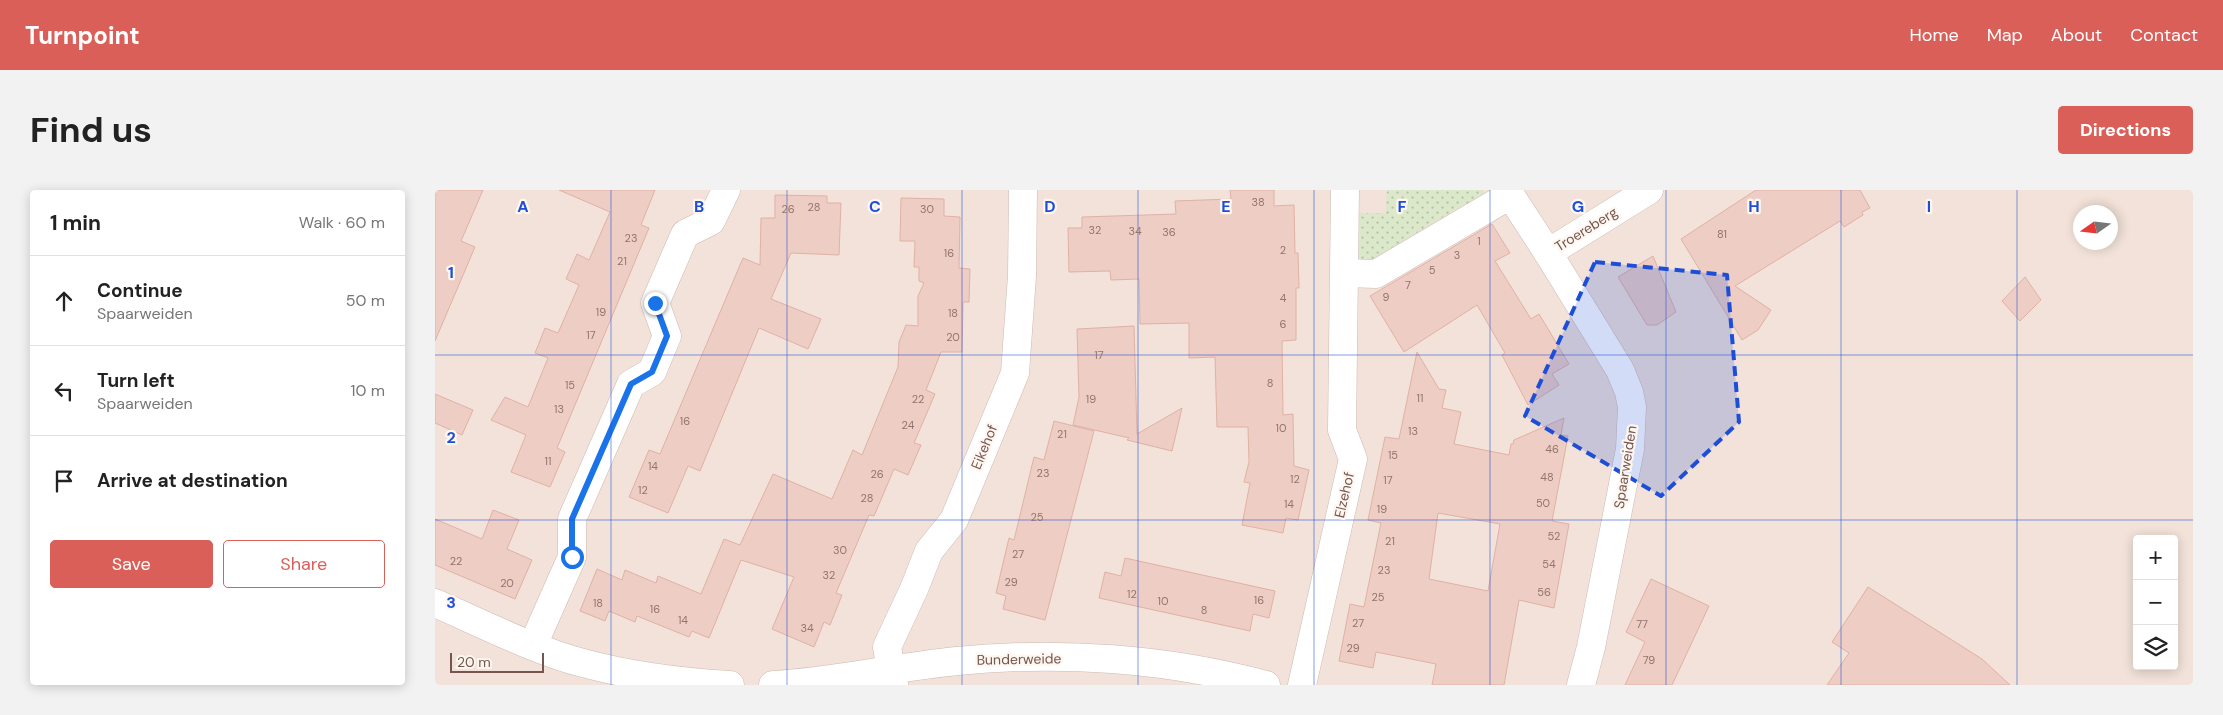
<!DOCTYPE html>
<html lang="en">
<head>
<meta charset="utf-8">
<style>
	body { margin:0; font-family:"DM Sans",sans-serif; background:#f2f2f2; color:#222 }
	.controls { position:absolute; right:15px; bottom:15px; display:grid; overflow:hidden; border-radius:5px; box-shadow:0 2px 12px #0003 }
	.controls button { width:45px; height:45px; display:grid; place-items:center; padding:0; border:0; border-bottom:1px solid #e0e0e0; background:#fff; color:#222; font:25px sans-serif }
	.compass { position:absolute; left:1638px; top:15px; width:45px; height:45px; border-radius:50%; background:#fff; box-shadow:0 2px 12px #0003; rotate:256deg }
	.scale { position:absolute; left:15px; bottom:12px; width:94px; box-sizing:border-box; padding-left:5px; border:2px solid #74564f; border-top:0; font-size:14px; line-height:18px; white-space:nowrap; color:#74564f; -webkit-text-stroke:4px #fef6f0; paint-order:stroke }
	.stop { position:absolute; width:15px; height:15px; margin:-11px; border:4px solid #1a73e8; border-radius:50%; background:#fff }
	.stop.end { background:#1a73e8; border-color:#fff; box-shadow:0 1px 5px #0008 }
	.list { margin:0; padding:0; list-style:none }
	h2 { display:flex; justify-content:space-between; align-items:center; height:65px; margin:0; padding:0 20px; font-size:21px }
	h2 small { font-size:16px; font-weight:400; color:#767676 }
	.list li { display:grid; grid-template-columns:32px 1fr auto; gap:15px; align-items:center; box-sizing:border-box; height:90px; padding:0 20px; border-top:1px solid #e0e0e0 }
	.list b { display:block; font-size:19px; white-space:nowrap }
	.list p { margin:0; font-size:16px; white-space:nowrap; color:#767676 }
	.list em { font-size:16px; font-style:normal; color:#767676 }
	.actions { display:flex; gap:10px; padding:15px 20px }
	.actions a { flex:1; padding:11px 0; border:1px solid #db5f59; border-radius:5px; text-align:center; font-size:18px; color:#db5f59 }
	.actions .main { background:#db5f59; color:#fff }
	.icon { flex:none; width:28px; height:28px; fill:none; stroke:currentColor; stroke-width:2; stroke-linecap:round; stroke-linejoin:round }
	.map { position:relative; flex:none; width:1758px; height:495px; overflow:hidden; border-radius:5px }
	header { display:flex; align-items:center; gap:30px; box-sizing:border-box; height:70px; padding:0 25px; background:#db5f59; color:#fff }
	header strong { font-size:24px }
	nav { display:flex; gap:28px; margin-inline-start:auto; font-size:18px }
	.intro { display:flex; align-items:center; justify-content:space-between; box-sizing:border-box; height:120px; padding:0 30px }
	h1 { margin:0; font-size:35px }
	.button { padding:12px 22px; border-radius:5px; background:#db5f59; color:#fff; font-size:18px; font-weight:700 }
	main { display:flex; gap:30px; padding:0 30px }
	aside { flex:1; background:#fff; border-radius:5px; box-shadow:0 2px 12px #0003 }
	.map>svg:first-child { display:block }
	.residential { fill:#f2e2d9; fill-rule:evenodd }
	.park { fill:url(#park-dots) }
	.building { fill:#eecdc4; stroke:#e0b1a5; fill-rule:evenodd }
	.lines { fill:none; stroke-linecap:round; stroke-linejoin:round }
	.minor-casing { stroke:#cfbab3; stroke-width:29 }
	.minor { stroke:#fff; stroke-width:28 }
	.route { stroke:#1a73e8; stroke-width:6 }
	.marked { fill:#1d4ed8; fill-opacity:0.2; stroke:#1d4ed8; stroke-width:4; stroke-dasharray:10 6; stroke-linejoin:round }
	.grid { fill:none; stroke:#1d4ed8; stroke-width:1; stroke-opacity:0.55 }
	.labels { text-anchor:middle; stroke-width:4.5; stroke-linejoin:round; paint-order:stroke }
	.number-label { font-size:11px; fill:#92746c }
	.street-label { font-size:14px; fill:#74564f; stroke:#fef6f0 }
	.grid-label { font-size:16px; text-anchor:middle; font-weight:bold; fill:#1d4ed8; stroke:#fef6f0; stroke-width:4.5; stroke-linejoin:round; paint-order:stroke }
</style>
</head>
<body>
<header>
<strong>Turnpoint</strong>
<nav><a>Home</a><a>Map</a><a>About</a><a>Contact</a></nav>
</header>
<div class="intro"><h1>Find us</h1><a class="button">Directions</a></div>
<main>
<aside>
<h2>1 min<small>Walk · 60 m</small></h2>
<ul class="list">
<li><svg class="icon" aria-label="ahead" viewBox="0 0 24 24"><path d="M12 20V5M6 11l6-6 6 6"/></svg><div><b>Continue</b><p>Spaarweiden</p></div><em>50 m</em></li>
<li><svg class="icon" aria-label="left" viewBox="0 0 24 24"><path d="M17 20v-9H6M10 6l-5 5 5 5"/></svg><div><b>Turn left</b><p>Spaarweiden</p></div><em>10 m</em></li>
<li><svg class="icon" aria-label="arrive" viewBox="0 0 24 24"><path d="M6 21V4h12l-3 4 3 4H6"/></svg><div><b>Arrive at destination</b></div></li>
</ul>
<div class="actions"><a class="main">Save</a><a>Share</a></div>
</aside>
<div class="map">
<svg width="1758" height="495" viewBox="0 0 1758 495">
	<defs>
		<pattern id="park-dots" width="8" height="8" patternUnits="userSpaceOnUse" patternTransform="scale(1.25)"><rect width="8" height="8" fill="#dbe8c9"/><path d="M2 2h.1M6 6h.1" fill="none" stroke="#b6bfa6" stroke-width="1.8" stroke-linecap="round"/></pattern>
	</defs>
	<rect width="100%" height="100%" fill="#fbf1ea"/>
	<path class="residential" d="M0,0H1758V495H0ZM1646,22H1676V52H1646ZM1702,349H1739V476H1702Z"/>
	<path class="park" d="M952,0H1047L1052,8L1043,16L1030,14L945,65L941,76L923,77L924,23H951Z"/>
	<g class="building">
		<path d="M0,0H48L26,51L40,57L0,151Z"/>
		<path d="M124,0H220L206,35L214,38L122,258L130,262L115,297L76,282L91,245L56,230L70,207L93,217L113,168L100,163L110,138L123,143L144,95L131,89L142,64L154,70L175,22Z"/>
		<path d="M795,0H839V16L859,15L860,63H863L864,98H861V150L847,151L848,225L858,224L859,276L874,280L863,330L851,328L848,343L807,335L815,293L809,292L814,272L813,237H782L780,167L754,168V133L705,134L704,89L676,90L675,81L634,82L633,38H647V27L741,24L740,11L796,9Z"/>
		<path d="M1321,0H1425L1435,18L1427,22L1428,25L1409,37L1405,31L1300,96L1336,120L1323,140L1307,150L1246,49Z"/>
		<path d="M340,5L392,6V13H406L404,65L356,63L336,109L386,129L373,159L324,138L265,281L253,276L233,323L194,307L214,260L225,264L308,68L325,75L326,28H340Z"/>
		<path d="M466,8L509,9V26L525,27L524,78L535,79L534,112H528L527,162H506L491,200L500,204L479,253L486,255L480,269L473,285L459,279L439,326L434,325L401,403L407,405L395,435L389,432L379,457L337,439L359,387L306,370L274,448L257,441L254,447L202,426L200,432L174,421L170,431L145,421L162,379L187,390L190,380L221,393L223,386L266,404L289,349L305,355L338,284L397,309L418,260L427,265L463,177L464,152L471,135L483,136V106L489,93L484,91V77H479L480,51H465Z"/>
		<path d="M1057,34L1075,63L1060,71L1096,129L1104,124L1134,174L1117,184L1124,195L1093,215L1067,165L1070,163L1042,115L969,162L935,106Z"/>
		<path d="M1218,66L1241,122L1222,135H1212L1183,87Z"/>
		<path d="M1590,87L1606,110L1585,131L1567,111Z"/>
		<path d="M699,136L702,244L747,218L737,261L692,250L694,248L638,235L644,207L642,139Z"/>
		<path d="M982,162L1004,199L1011,200L1007,218L1026,222L1019,254L1074,265L1076,254H1078L1079,250L1129,228L1126,245L1133,246L1117,331L1134,334L1119,418L1084,410L1069,495H997L1001,474L941,462L938,478L904,471L915,414L929,417L946,333L933,330L950,247L964,249ZM1003,323L1065,334L1053,401L994,389Z"/>
		<path d="M0,204L38,220L27,245L0,233Z"/>
		<path d="M619,231L659,241L610,430L568,419L571,406L561,403L574,348L579,350L599,267L609,270Z"/>
		<path d="M58,320L84,330L72,359L97,370L80,409L0,375V329L47,349Z"/>
		<path d="M690,368L840,401L834,428L818,424L815,441L664,408L670,382L686,386Z"/>
		<path d="M1216,389L1274,416L1237,495H1190L1210,452L1191,442Z"/>
		<path d="M1433,397L1547,469L1575,495H1392L1414,463L1397,452Z"/>
	</g>
	<g class="lines">
		<defs>
			<g id="minor">
				<path d="M1072,0L1113,63L1185,180L1194,202L1197,217L1195,259L1156,457L1146,495"/>
				<path d="M1113,63L1214,0"/>
				<path d="M910,83L941,84L1075,5"/>
				<path d="M0,413C46,433 101,461 148,473C196,486 245,492 295,495"/>
				<path d="M98,455L137,367V329L196,194L217,182L232,146L220,113L250,44L276,31L291,0"/>
				<path d="M338,495C399,492 460,477 522,471C624,461 731,468 831,495"/>
				<path d="M459,495L452,457L479,399L494,361L519,330L580,183L587,86L588,0"/>
				<path d="M867,495L918,269L907,240L910,0"/>
			</g>
		</defs>
		<use href="#minor" class="minor-casing"/>
		<use href="#minor" class="minor"/>
	</g>
	<g class="lines">
		<path class="route" d="M137,367V329L196,194L217,182L232,146L220,113"/>
	</g>
	<path class="marked" d="M1160,72L1292,85L1304,232L1226,306L1090,226Z"/>
	<path class="grid" d="M176,0V495M352,0V495M527,0V495M703,0V495M879,0V495M1055,0V495M1231,0V495M1406,0V495M1582,0V495M0,165H1758M0,330H1758"/>
	<g class="labels">
		<g class="number-label">
			<text x="823" y="16">38</text>
			<text x="379" y="21">28</text>
			<text x="353" y="23">26</text>
			<text x="492" y="23">30</text>
			<text x="660" y="44">32</text>
			<text x="700" y="45">34</text>
			<text x="734" y="46">36</text>
			<text x="1287" y="48">81</text>
			<text x="196" y="52">23</text>
			<text x="1044" y="55">1</text>
			<text x="848" y="64">2</text>
			<text x="514" y="67">16</text>
			<text x="1022" y="69">3</text>
			<text x="187" y="75">21</text>
			<text x="997" y="84">5</text>
			<text x="973" y="99">7</text>
			<text x="951" y="111">9</text>
			<text x="848" y="112">4</text>
			<text x="166" y="126">19</text>
			<text x="518" y="127">18</text>
			<text x="848" y="138">6</text>
			<text x="156" y="149">17</text>
			<text x="518" y="151">20</text>
			<text x="664" y="169">17</text>
			<text x="835" y="197">8</text>
			<text x="135" y="199">15</text>
			<text x="985" y="212">11</text>
			<text x="483" y="213">22</text>
			<text x="656" y="213">19</text>
			<text x="124" y="223">13</text>
			<text x="250" y="235">16</text>
			<text x="473" y="239">24</text>
			<text x="846" y="242">10</text>
			<text x="978" y="245">13</text>
			<text x="627" y="248">21</text>
			<text x="1117" y="263">46</text>
			<text x="958" y="269">15</text>
			<text x="113" y="275">11</text>
			<text x="218" y="280">14</text>
			<text x="608" y="287">23</text>
			<text x="442" y="288">26</text>
			<text x="1112" y="291">48</text>
			<text x="860" y="293">12</text>
			<text x="953" y="294">17</text>
			<text x="208" y="304">12</text>
			<text x="432" y="312">28</text>
			<text x="1108" y="317">50</text>
			<text x="854" y="318">14</text>
			<text x="947" y="323">19</text>
			<text x="602" y="331">25</text>
			<text x="1119" y="350">52</text>
			<text x="955" y="355">21</text>
			<text x="405" y="364">30</text>
			<text x="583" y="368">27</text>
			<text x="21" y="375">22</text>
			<text x="1114" y="378">54</text>
			<text x="949" y="384">23</text>
			<text x="394" y="389">32</text>
			<text x="576" y="396">29</text>
			<text x="72" y="397">20</text>
			<text x="1109" y="406">56</text>
			<text x="697" y="408">12</text>
			<text x="943" y="411">25</text>
			<text x="824" y="414">16</text>
			<text x="728" y="415">10</text>
			<text x="163" y="417">18</text>
			<text x="220" y="423">16</text>
			<text x="769" y="424">8</text>
			<text x="248" y="434">14</text>
			<text x="923" y="437">27</text>
			<text x="1207" y="438">77</text>
			<text x="372" y="442">34</text>
			<text x="918" y="462">29</text>
			<text x="1214" y="474">79</text>
		</g>
		<g class="street-label">
			<text transform="translate(1151 39) rotate(-32)" y="5">Troereberg</text>
			<text transform="translate(549 257) rotate(-68)" y="5">Eikehof</text>
			<text transform="translate(1190 277) rotate(-81)" y="5">Spaarweiden</text>
			<text transform="translate(909 305) rotate(-77)" y="5">Elzehof</text>
			<text transform="translate(584 469) rotate(-1)" y="5">Bunderweide</text>
		</g>
	</g>
	<g class="grid-label">
		<text x="88" y="22">A</text>
		<text x="264" y="22">B</text>
		<text x="440" y="22">C</text>
		<text x="615" y="22">D</text>
		<text x="791" y="22">E</text>
		<text x="967" y="22">F</text>
		<text x="1143" y="22">G</text>
		<text x="1319" y="22">H</text>
		<text x="1494" y="22">I</text>
		<text x="16" y="88">1</text>
		<text x="16" y="253">2</text>
		<text x="16" y="418">3</text>
	</g>
</svg>
<div class="controls">
<button>+</button>
<button>−</button>
<button><svg class="icon" aria-label="layers" viewBox="0 0 24 24"><path d="M12 4l9 5-9 5-9-5zM3 14l9 5 9-5"/></svg></button>
</div>
<svg class="compass" viewBox="-18 -18 36 36"><path d="M0-13l5 13h-10z" fill="#e53935"/><path d="M0 13l5-13h-10z" fill="#767676"/></svg>
<div class="scale">20 m</div>
<div class="stop" style="left:137px;top:367px"></div>
<div class="stop end" style="left:220px;top:113px"></div>
</div>
</main>
</body>
</html>
